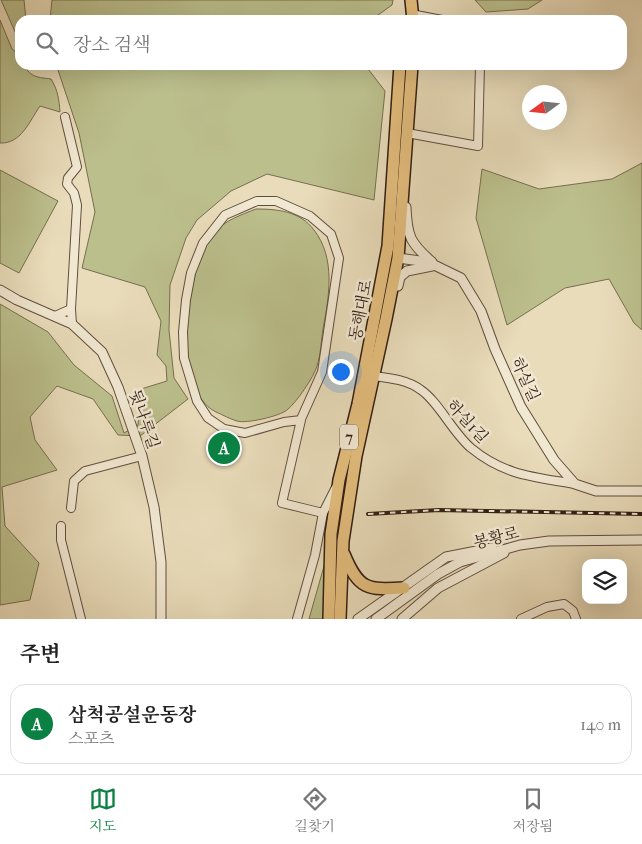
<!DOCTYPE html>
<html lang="ko">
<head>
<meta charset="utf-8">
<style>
	body { margin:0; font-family:"IM FELL French Canon","Noto Serif KR",serif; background:#f6f6f6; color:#222 }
	.controls { position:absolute; right:15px; bottom:15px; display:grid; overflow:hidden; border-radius:10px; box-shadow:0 5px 20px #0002 }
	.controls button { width:45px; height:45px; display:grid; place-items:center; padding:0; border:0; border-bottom:1px solid #e0e0e0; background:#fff; color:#222; font:25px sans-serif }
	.compass { position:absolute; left:522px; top:85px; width:45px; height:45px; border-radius:50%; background:#fff; box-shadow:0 5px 20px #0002; rotate:255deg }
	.you { position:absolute; left:340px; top:371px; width:18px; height:18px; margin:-12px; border:4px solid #fff; border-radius:50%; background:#1a73e8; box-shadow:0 0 0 8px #1a73e833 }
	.badge { display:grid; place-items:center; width:32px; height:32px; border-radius:50%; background:#0b8043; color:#fff; font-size:16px; font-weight:700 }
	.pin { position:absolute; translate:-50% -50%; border:2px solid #fff; box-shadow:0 1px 5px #0006 }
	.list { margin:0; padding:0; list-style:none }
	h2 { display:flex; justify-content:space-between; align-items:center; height:65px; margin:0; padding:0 20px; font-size:21px }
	h2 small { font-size:16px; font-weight:400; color:#767676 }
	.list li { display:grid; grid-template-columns:32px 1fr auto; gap:15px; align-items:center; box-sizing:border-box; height:80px; margin:0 10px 10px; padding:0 10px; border:1px solid #e0e0e0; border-radius:15px }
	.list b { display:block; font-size:19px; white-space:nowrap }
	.list p { margin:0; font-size:16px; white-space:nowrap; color:#767676 }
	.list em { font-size:16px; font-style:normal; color:#767676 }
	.icon { flex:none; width:28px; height:28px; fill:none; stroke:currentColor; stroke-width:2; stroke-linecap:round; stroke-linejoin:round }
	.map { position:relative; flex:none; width:642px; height:619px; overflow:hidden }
	.search { position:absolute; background:#fff; box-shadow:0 5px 20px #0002; left:15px; right:15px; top:15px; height:55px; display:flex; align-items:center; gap:12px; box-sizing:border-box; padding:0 18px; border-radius:15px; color:#767676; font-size:19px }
	.sheet { height:155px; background:#fff }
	nav { display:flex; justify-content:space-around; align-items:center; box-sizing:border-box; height:70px; border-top:1px solid #e0e0e0; background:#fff; font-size:14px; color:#767676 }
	nav a { display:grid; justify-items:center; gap:2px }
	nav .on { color:#0b8043 }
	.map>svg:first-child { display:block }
	.green { fill:#bbbf8c; stroke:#766e50 }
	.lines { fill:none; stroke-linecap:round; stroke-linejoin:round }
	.minor-casing { stroke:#604d3e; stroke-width:10 }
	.tertiary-casing { stroke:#604d3e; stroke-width:11 }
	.primary-casing { stroke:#321d14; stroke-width:14 }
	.minor { stroke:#f1e8d2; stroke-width:8 }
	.tertiary { stroke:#f1e8d2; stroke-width:9 }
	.primary { stroke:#e4be7d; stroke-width:11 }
	.rail-casing { stroke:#321d14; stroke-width:4 }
	.rail { stroke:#f1e8d2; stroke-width:2; stroke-dasharray:5.5; stroke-linecap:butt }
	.labels { text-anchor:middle; stroke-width:5; stroke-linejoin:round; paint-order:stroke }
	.shield { fill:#f1e8d2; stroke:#6b5a4d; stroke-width:1 }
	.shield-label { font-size:15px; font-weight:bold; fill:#321d14 }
	.street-label { font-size:16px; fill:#321d14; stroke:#f1e8d2 }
</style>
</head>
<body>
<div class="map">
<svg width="642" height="619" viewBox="0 0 642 619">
	<rect width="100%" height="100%" fill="#e9dcba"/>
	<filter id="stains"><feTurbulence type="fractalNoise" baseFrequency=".004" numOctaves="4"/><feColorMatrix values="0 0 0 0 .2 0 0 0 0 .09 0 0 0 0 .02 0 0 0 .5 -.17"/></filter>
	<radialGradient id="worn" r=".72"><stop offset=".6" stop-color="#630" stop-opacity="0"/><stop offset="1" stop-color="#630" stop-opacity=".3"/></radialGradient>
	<g class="green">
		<path d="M1,0H24L26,20H20V43Z"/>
		<path d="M52,0H393L392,5L371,20H50Z"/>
		<path d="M475,0H542L528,9L486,12Z"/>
		<path d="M0,20L12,49L20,55V65H24C31,78 38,77 51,79C58,90 59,100 60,112L40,106C29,122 21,144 0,143Z"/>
		<path d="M52,65H365L385,91L374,200L267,174L231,191L197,220L186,238L170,285L169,330L174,378L188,399L140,436L118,435L93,399L57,386L30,417L35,440L57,470L2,487L5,526L39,563L30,600L0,605V304L48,332L74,365L112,396L124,433L138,425L141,389L167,381L166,366L157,355L161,321L145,287L82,268L95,212L79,133L58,70Z"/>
		<path d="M642,163V330L634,323L609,279L565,288L507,325L476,218L482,169L539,189L612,179Z"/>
		<path d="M0,170L58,201L19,273L0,263Z"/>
		<path d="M256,209C277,209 300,211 314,230C336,258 329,297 323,329C321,341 321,354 317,366C314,377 296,403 287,410C280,416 246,424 237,421C230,419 223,415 216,412C170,390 186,265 214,233C225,220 241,215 256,209Z"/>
		<path d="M326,559V619H309Z"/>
	</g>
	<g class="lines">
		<defs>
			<g id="minor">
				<path d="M411,14L442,20"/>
				<path d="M65,117L77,167L68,178L67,184L74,193L77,205L71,309"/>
				<path d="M407,133L478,146L480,65"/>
				<path d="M55,316L71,309L72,324"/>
				<path d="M374,376C390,378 408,380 421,390C438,401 453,433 471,448C505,476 535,477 575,484"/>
				<path d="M301,420L284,422L245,433L224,429L208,418L197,401L184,358L183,332L186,300L191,273L203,243L225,215L257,201H276L310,216L331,234L339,258L322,372L301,419V420L282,503L323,513L335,489"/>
				<path d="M71,508L74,481L85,471L142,456"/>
				<path d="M61,526V540L81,619"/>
				<path d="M297,619L315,555L323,513"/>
				<path d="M521,619L547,607L564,604L573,611L576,619"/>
			</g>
			<g id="tertiary">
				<path d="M406,207C407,236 410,243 432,262"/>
				<path d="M398,258L428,262L461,278L481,311L495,349L521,407L554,460L575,484L596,491H642"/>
				<path d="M398,286L400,277L407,271L432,266"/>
				<path d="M0,290L17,300L72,324L102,352L118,387L142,456L154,507L161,562V619"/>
				<path d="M358,619L446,557L492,548"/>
				<path d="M376,619L438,574L460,562L520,545L549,541L642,540"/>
				<path d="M402,619L438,588L504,553"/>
			</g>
			<g id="primary">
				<path d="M411,0L413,20"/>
				<path d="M344,554C359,590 367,590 404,588"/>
				<path d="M329,619L331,534L339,480L358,404L388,246L400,65"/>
				<path d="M340,619L343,541L356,456L386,319L398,258L412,65"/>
			</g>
		</defs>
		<use href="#minor" class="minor-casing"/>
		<use href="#tertiary" class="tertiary-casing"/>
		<use href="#primary" class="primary-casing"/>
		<use href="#minor" class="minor"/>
		<use href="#tertiary" class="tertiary"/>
		<use href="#primary" class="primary"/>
		<defs>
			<path id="rail" d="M368,514L439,510L642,514"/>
		</defs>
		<use href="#rail" class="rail-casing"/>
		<use href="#rail" class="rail"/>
	</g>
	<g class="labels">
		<rect class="shield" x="340" y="424.5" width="18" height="25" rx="4"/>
		<g class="shield-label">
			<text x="349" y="442">7</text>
		</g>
		<g class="street-label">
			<text transform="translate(360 310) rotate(-79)" y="6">동해대로</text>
			<text transform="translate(526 379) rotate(65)" y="6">하실길</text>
			<text transform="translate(145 419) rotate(71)" y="6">뒷나루길</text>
			<text transform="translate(468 421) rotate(47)" y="6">하실1길</text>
			<text transform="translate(496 537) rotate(-14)" y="6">봉황로</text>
		</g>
	</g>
	<rect width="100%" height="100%" filter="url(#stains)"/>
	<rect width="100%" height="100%" fill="url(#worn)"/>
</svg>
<div class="controls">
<button><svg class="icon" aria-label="layers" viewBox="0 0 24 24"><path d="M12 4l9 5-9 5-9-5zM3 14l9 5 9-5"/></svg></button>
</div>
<svg class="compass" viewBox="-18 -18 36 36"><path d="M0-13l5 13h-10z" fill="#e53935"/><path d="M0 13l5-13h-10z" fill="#767676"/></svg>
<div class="you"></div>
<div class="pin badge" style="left:224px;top:448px">A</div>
<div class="search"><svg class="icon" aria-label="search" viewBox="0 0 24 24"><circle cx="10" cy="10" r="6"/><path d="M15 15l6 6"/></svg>장소 검색</div>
</div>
<section class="sheet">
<h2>주변<small></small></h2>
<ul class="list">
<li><span class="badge">A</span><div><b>삼척공설운동장</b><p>스포츠</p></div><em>140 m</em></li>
</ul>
</section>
<nav>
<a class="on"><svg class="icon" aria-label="map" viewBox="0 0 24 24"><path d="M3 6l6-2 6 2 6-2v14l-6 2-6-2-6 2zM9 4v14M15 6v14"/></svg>지도</a>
<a><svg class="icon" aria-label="directions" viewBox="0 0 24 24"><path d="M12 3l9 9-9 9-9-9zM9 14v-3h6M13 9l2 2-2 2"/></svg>길찾기</a>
<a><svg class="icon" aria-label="saved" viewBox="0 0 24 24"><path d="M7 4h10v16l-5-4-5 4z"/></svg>저장됨</a>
</nav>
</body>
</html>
